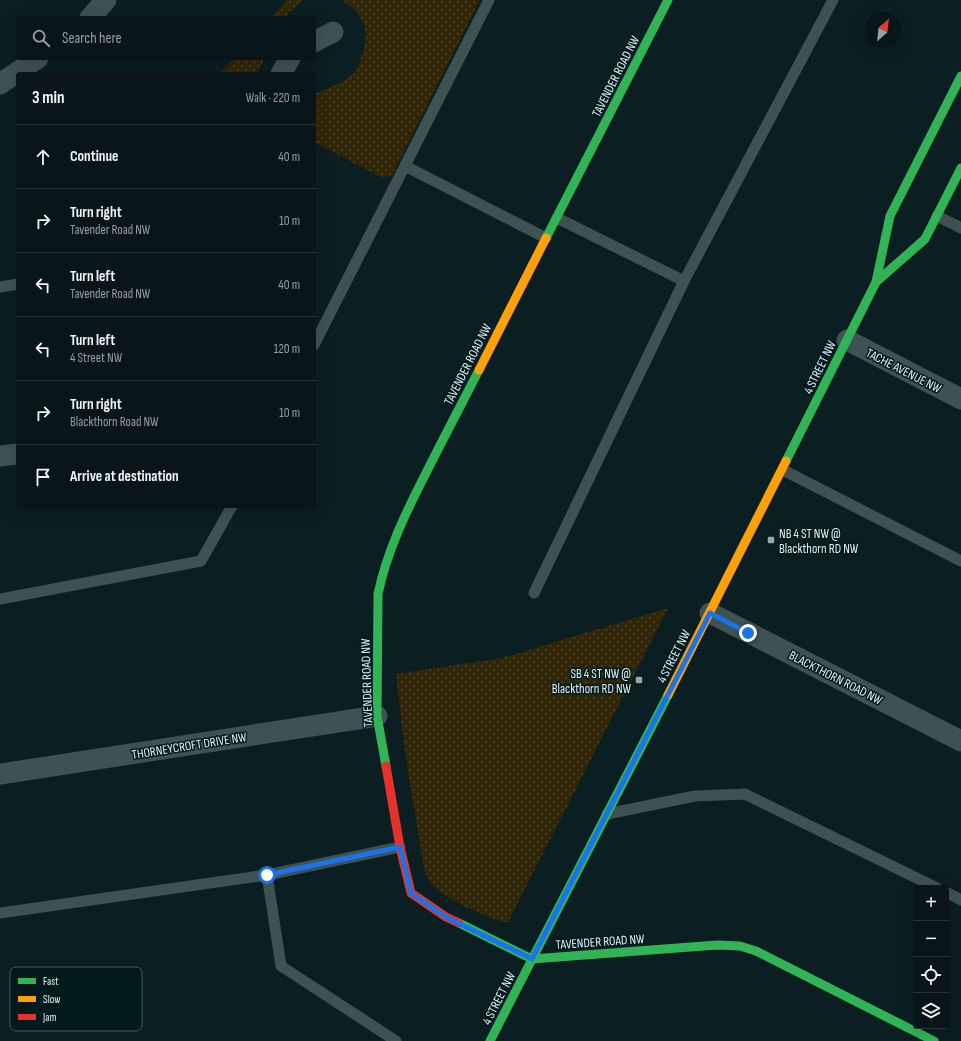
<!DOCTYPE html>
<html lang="en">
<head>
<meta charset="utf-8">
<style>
	body { margin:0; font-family:"Sofia Sans Condensed",sans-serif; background:#111f22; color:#f1f3f6 }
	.controls { position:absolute; right:12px; bottom:12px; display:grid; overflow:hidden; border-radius:4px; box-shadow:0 4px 16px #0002 }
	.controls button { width:36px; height:36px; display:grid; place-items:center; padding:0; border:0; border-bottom:1px solid #293538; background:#081619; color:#f1f3f6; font:20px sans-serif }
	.compass { position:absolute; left:865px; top:12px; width:36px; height:36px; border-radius:50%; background:#081619; box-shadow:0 4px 16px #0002; rotate:27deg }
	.stop { position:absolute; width:12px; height:12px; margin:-9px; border:3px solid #1a73e8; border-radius:50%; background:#fff }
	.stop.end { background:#1a73e8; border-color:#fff; box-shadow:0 1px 4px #0008 }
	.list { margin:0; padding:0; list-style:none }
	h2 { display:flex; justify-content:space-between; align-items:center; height:52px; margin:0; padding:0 16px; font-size:17px }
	h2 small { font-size:13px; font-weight:400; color:#989fa2 }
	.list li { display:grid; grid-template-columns:26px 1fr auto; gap:12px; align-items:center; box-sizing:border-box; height:64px; padding:0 16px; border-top:1px solid #293538 }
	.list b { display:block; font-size:15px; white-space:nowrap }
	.list p { margin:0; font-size:13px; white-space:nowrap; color:#989fa2 }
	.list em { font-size:13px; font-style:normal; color:#989fa2 }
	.icon { flex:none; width:22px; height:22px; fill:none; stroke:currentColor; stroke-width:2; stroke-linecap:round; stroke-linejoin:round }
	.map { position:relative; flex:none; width:961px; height:1041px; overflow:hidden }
	.search { position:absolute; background:#081619; box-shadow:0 4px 16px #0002; left:16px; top:16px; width:300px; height:44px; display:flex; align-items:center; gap:10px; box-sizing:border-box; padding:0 14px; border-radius:4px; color:#989fa2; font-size:15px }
	.panel { position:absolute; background:#081619; box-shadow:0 4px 16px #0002; left:16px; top:72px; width:300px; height:436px; border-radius:4px }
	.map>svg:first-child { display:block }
	.park { fill:url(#park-dots) }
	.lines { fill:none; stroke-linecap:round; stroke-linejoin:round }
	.lane { stroke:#405153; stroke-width:11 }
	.street { stroke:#405153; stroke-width:21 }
	.fast { stroke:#30b455; stroke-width:9 }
	.slow { stroke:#ff9f0a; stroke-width:9 }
	.jam { stroke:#e5322d; stroke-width:9 }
	.route { stroke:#1a73e8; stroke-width:5 }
	.poi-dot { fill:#96a8ac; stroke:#021a1e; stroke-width:1.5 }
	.labels { text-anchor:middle; stroke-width:3; stroke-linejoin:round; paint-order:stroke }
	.street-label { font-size:13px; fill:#e1f3f7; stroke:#021a1e }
	.poi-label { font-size:13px; fill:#e1f3f7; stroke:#021a1e; text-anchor:start }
	.key { fill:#021a1e; stroke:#455b5f; stroke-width:1 }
	.key-label { font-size:11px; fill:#e1f3f7 }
</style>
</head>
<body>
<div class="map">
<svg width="961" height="1041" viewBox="0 0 961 1041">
	<defs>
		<pattern id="park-dots" width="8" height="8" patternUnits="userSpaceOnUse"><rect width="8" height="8" fill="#302607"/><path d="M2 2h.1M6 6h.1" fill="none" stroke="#4e462c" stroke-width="1.8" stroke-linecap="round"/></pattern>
	</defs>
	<rect width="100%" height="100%" fill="#0b1e21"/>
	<g class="park">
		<path d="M287,0H303L288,13L286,18H271Z"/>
		<path d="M342,0H480L392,175L383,178L314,142V95C328,87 343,84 355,72C358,69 359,62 361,58C371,33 365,13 342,0Z"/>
		<path d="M234,58H265L257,74H220Z"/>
		<path d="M668,608L508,922C496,924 444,897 435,888C429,883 427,876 424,869L404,746L396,674L502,658Z"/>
	</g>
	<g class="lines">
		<g class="lane">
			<path d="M405,166L546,238"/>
			<path d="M937,216L961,228"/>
			<path d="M557,218L684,281"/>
			<path d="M0,287L18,284"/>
			<path d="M314,345L489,0"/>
			<path d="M783,470L961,561"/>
			<path d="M534,593L684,281L833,0"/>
			<path d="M0,599L201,561L232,506"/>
			<path d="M607,814L695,796L745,794L937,888"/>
			<path d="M267,875L281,966L396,1041"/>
			<path d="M946,892L961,900"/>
			<path d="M0,913L267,875L400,847"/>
		</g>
		<g class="street">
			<path d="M90,18L106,0"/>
			<path d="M314,42L333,32"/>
			<path d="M281,74L290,58"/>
			<path d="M0,84L38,58"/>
			<path d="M847,340L961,399"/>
			<path d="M0,456L18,454"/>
			<path d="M710,613L961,741"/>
			<path d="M0,774L377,716"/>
		</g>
		<g class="fast">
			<path d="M546,238L668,0"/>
			<path d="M876,282L925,239L961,168"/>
			<path d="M786,461L876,282L890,216L961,76"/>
			<path d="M386,766L377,716L378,594C387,551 406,512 426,473C443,439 461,405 479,370"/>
			<path d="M459,923L532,959L717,945L740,946L756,951L934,1041"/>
			<path d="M490,1041L668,695"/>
		</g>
		<g class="slow">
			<path d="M479,370L546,238"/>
			<path d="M668,695L786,461"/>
		</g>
		<path class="jam" d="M386,766L400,847L411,893L446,917L459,923"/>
	</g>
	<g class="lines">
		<path class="route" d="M267,875L400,847L411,893L446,917L532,959L710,613L748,633"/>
	</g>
	<g class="poi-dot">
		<rect x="767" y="536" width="8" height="8" rx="2"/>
		<rect x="635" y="676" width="8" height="8" rx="2"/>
	</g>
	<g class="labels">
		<g class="street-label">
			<text transform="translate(615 76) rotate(-63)" y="5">TAVENDER ROAD NW</text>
			<text transform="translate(467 364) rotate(-63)" y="5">TAVENDER ROAD NW</text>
			<text transform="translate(819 367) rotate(-64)" y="5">4 STREET NW</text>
			<text transform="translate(904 370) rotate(27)" y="5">TACHE AVENUE NW</text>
			<text transform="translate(673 656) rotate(-63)" y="5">4 STREET NW</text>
			<text transform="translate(836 677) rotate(27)" y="5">BLACKTHORN ROAD NW</text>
			<text transform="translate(366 683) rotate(-92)" y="5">TAVENDER ROAD NW</text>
			<text transform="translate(189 745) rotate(-9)" y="5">THORNEYCROFT DRIVE NW</text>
			<text transform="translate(600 941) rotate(-4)" y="5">TAVENDER ROAD NW</text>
			<text transform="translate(498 998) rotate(-63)" y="5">4 STREET NW</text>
		</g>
		<g class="poi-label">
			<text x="779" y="538">NB 4 ST NW @<tspan x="779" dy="15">Blackthorn RD NW</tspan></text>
			<text x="631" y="678" text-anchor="end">SB 4 ST NW @<tspan x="631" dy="15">Blackthorn RD NW</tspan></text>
		</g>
	</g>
	<rect x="10" y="967" width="132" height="64" rx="6" class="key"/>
	<rect x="18" y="978" width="18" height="6" fill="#30b455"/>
	<rect x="18" y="996" width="18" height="6" fill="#ff9f0a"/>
	<rect x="18" y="1014" width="18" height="6" fill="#e5322d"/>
	<g class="key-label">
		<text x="43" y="985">Fast</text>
		<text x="43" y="1003">Slow</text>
		<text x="43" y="1021">Jam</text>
	</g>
</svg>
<div class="controls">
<button>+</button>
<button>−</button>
<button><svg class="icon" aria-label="locate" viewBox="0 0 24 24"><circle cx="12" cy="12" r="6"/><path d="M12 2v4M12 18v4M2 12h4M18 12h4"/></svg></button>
<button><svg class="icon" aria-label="layers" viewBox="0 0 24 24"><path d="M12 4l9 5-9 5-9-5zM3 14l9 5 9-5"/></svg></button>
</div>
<svg class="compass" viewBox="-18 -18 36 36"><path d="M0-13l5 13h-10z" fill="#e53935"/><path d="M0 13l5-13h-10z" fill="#989fa2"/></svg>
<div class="stop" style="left:267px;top:875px"></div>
<div class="stop end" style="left:748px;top:633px"></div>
<div class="search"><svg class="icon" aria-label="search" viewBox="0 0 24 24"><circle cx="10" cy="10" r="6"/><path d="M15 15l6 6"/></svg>Search here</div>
<section class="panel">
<h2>3 min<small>Walk · 220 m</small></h2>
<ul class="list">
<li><svg class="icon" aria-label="ahead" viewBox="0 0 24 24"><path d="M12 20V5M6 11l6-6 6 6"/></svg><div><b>Continue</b></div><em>40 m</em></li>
<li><svg class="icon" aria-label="right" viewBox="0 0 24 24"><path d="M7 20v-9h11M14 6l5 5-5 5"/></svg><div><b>Turn right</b><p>Tavender Road NW</p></div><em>10 m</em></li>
<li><svg class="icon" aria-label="left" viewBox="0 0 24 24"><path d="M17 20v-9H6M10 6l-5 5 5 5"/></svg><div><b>Turn left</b><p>Tavender Road NW</p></div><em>40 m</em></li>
<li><svg class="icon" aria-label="left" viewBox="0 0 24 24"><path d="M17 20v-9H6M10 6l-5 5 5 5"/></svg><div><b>Turn left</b><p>4 Street NW</p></div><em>120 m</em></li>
<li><svg class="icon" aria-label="right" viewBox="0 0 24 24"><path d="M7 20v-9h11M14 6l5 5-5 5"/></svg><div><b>Turn right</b><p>Blackthorn Road NW</p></div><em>10 m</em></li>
<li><svg class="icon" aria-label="arrive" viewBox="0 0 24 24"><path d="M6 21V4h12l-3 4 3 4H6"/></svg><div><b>Arrive at destination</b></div></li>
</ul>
</section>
</div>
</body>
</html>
